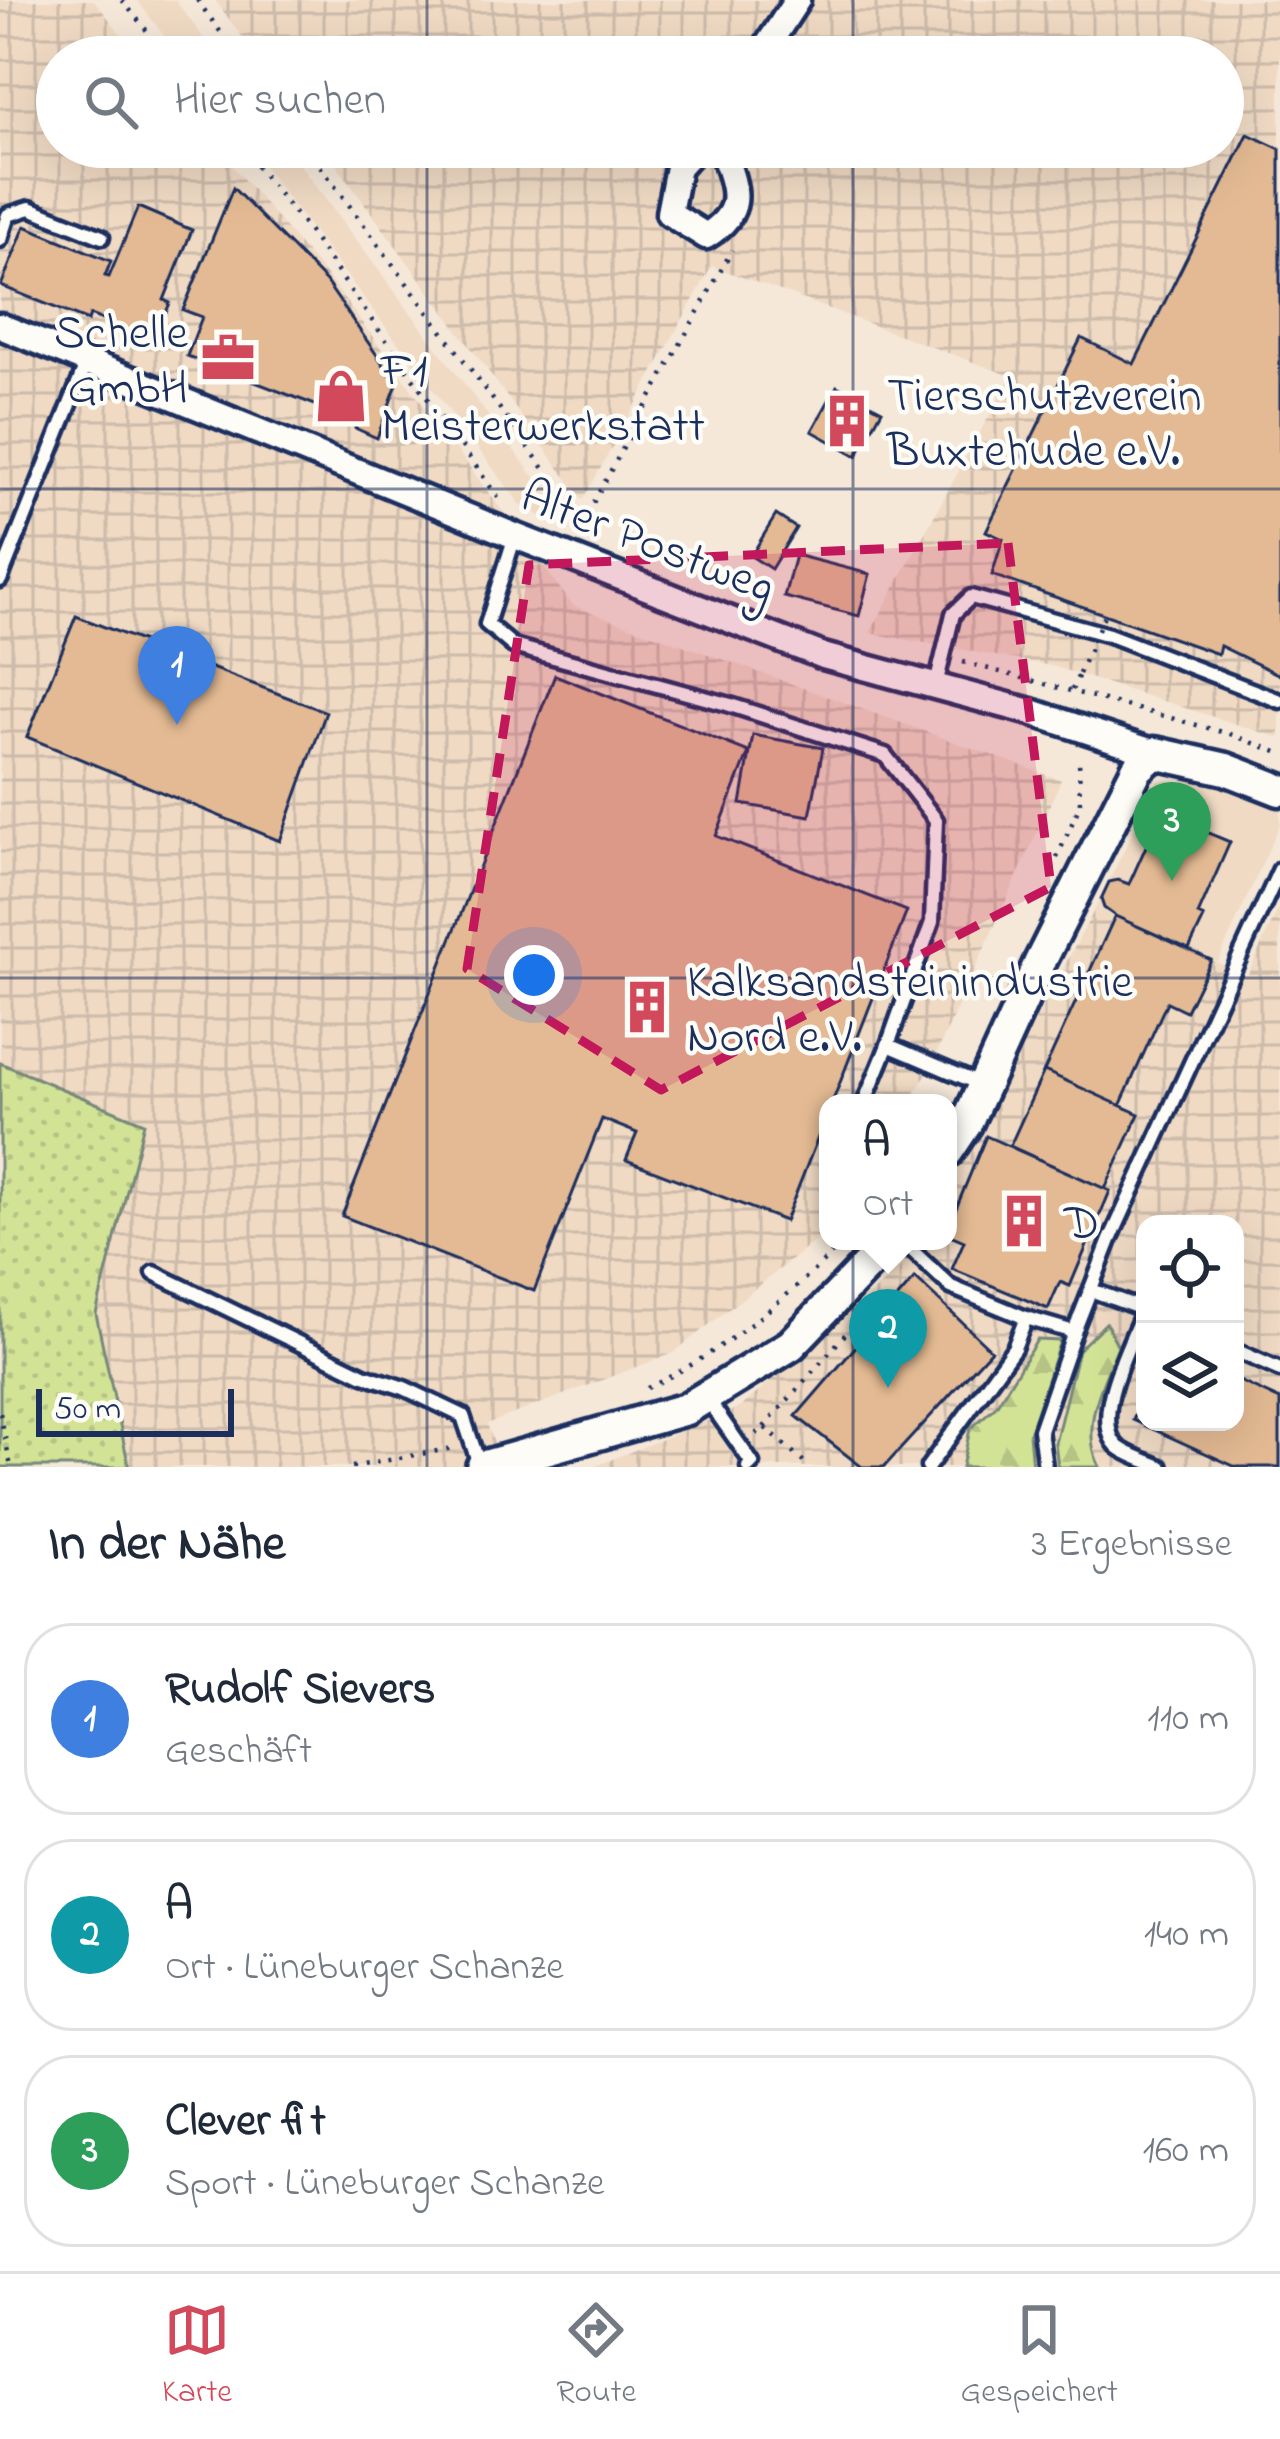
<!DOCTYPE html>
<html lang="de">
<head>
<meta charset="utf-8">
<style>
	body { margin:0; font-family:"Indie Flower",sans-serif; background:#f2f2f3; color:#1f2937 }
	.controls { position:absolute; right:36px; bottom:36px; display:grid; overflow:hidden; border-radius:24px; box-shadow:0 12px 48px #0002 }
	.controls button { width:108px; height:108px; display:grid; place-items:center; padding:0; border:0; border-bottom:3px solid #e0e1e3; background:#fff; color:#1f2937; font:60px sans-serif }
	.scale { position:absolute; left:36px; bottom:30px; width:198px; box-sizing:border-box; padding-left:12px; border:6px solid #1b2f5e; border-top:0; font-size:33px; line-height:42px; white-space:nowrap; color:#1b2f5e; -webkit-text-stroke:9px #fdfcf7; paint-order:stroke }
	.you { position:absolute; left:534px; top:975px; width:42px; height:42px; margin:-30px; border:9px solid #fff; border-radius:50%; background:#1a73e8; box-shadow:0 0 0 18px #1a73e833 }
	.badge { display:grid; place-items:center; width:78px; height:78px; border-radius:50%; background:#d1495b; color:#fff; font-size:39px; font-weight:700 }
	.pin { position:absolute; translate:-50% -99px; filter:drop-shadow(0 3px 6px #0008) }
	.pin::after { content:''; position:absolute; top:63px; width:42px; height:36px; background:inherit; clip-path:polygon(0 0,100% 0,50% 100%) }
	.popup { position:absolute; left:819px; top:1094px; width:138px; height:156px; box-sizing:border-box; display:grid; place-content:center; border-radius:24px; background:#fff; filter:drop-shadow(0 3px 9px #0005); font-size:39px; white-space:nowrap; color:#747a83 }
	.popup b { font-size:45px; color:#1f2937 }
	.popup::after { content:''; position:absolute; left:50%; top:100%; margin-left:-24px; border:24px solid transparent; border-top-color:#fff }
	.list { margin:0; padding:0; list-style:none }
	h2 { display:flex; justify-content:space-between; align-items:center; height:156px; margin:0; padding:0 48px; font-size:51px }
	h2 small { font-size:39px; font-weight:400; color:#747a83 }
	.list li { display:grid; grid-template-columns:78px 1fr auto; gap:36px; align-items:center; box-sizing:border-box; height:192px; margin:0 24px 24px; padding:0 24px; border:3px solid #e0e1e3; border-radius:48px }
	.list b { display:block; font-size:45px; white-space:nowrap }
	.list p { margin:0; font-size:39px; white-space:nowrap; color:#747a83 }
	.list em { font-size:39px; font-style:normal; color:#747a83 }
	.icon { flex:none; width:66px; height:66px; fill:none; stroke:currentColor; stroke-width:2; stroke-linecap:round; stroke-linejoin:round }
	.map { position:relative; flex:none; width:1280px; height:1467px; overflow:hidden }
	.search { position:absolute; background:#fff; box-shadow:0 12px 48px #0002; left:36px; right:36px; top:36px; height:132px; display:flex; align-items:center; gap:30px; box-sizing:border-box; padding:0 42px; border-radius:66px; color:#747a83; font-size:45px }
	.sheet { height:804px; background:#fff }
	nav { display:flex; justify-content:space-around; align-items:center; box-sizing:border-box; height:168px; border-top:3px solid #e0e1e3; background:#fff; font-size:33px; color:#747a83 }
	nav a { display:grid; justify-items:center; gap:6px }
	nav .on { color:#d1495b }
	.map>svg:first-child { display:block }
	.built { fill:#f0dac4 }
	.industrial { fill:url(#industrial-grid); fill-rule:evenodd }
	.green { fill:url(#green-dots); stroke:#77897a; stroke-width:3 }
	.forest { fill:url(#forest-firs); stroke:#77897a; stroke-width:3 }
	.building { fill:#e3ba93; stroke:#1b2f5e; stroke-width:3 }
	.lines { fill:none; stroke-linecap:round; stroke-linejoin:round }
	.service-casing { stroke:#1b2f5e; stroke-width:21 }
	.minor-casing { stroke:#1b2f5e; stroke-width:33 }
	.tertiary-casing { stroke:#1b2f5e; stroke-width:39 }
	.path { stroke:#1b2f5e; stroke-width:4.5; stroke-dasharray:3 9; stroke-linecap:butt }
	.service { stroke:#fdfcf7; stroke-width:12 }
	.minor { stroke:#fdfcf7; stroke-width:24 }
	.tertiary { stroke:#fdfcf7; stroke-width:30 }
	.path-bridge { stroke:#1b2f5e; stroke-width:4.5; stroke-dasharray:3 9; stroke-linecap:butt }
	.marked { fill:#c2185b; fill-opacity:0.2; stroke:#c2185b; stroke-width:9; stroke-dasharray:24 15; stroke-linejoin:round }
	.grid { fill:none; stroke:#1b2f5e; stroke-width:3; stroke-opacity:0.55 }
	.labels { text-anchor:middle; stroke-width:9; stroke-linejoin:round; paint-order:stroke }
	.poi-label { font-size:48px; fill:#1b2f5e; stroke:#fdfcf7; text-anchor:start }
	.street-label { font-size:48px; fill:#1b2f5e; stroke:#fdfcf7 }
</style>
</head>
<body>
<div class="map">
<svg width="1280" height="1467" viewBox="0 0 1280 1467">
	<defs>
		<pattern id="industrial-grid" width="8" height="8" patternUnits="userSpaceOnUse" patternTransform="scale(3)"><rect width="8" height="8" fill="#f0dac4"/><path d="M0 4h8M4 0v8" fill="none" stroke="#cdbbab"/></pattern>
		<pattern id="green-dots" width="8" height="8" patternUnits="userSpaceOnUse" patternTransform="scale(3)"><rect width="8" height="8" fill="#d3e396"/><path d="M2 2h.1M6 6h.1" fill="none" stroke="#b5c384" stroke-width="1.8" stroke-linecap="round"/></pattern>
		<pattern id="forest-firs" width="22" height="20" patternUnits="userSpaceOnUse" patternTransform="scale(3)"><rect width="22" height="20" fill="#d3e396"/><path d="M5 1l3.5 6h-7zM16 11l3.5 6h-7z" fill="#b5c384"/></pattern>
	</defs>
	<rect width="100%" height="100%" fill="#f5e8d9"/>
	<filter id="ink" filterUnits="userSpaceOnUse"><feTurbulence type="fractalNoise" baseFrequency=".00833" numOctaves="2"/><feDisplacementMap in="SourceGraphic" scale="24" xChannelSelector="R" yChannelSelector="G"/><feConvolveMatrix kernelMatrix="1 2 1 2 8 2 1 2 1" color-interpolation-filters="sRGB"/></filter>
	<g filter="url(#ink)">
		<g class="built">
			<path d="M137,0H175L218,57H180Z"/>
			<path d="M249,147H286L572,527L524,509Z"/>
			<path d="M1158,781L1231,782L1280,803V824L1218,962L1096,907Z"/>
		</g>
		<g class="industrial">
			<path d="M0,0H94L139,57H57V147H216L334,285L573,606L1061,780L930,1068L909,1103H828V1231L673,1353L487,1424L503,1467H129L96,1314L144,1123L0,1063Z"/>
			<path d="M215,0H1280V738L1052,666L870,633L1011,376L712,266L583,500L323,147H1223V57H257Z"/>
			<path d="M1280,905V1467H593L741,1407L899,1269L915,1241H948V1183L1096,907L1247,976ZM1145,1224H1235V1422H1145Z"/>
		</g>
		<path class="green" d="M0,1063L144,1123L96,1314L129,1467H0Z"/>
		<g class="forest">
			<path d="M1106,1323L1118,1346C1103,1384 1079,1427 1100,1467H1058L1055,1443L1078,1350Z"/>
			<path d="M1037,1340L1060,1341L1029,1434L1032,1467H962L970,1429L996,1406Z"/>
		</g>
		<g class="building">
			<path d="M1248,134L1280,149V675L1220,646L1218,654L992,575L1003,539L986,531L1081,338L1134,364Z"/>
			<path d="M233,188L326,282L397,384L377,438L355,428L357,421L187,356L202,317L183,310Z"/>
			<path d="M138,207L192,230L164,300L170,303L154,341L90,315L88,321L1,286L25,226L111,261L105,276L109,277Z"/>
			<path d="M837,386L882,410L857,456L812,431Z"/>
			<path d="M776,515L796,528L771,569L751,556Z"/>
			<path d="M795,555L870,574L859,616L784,597Z"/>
			<path d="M76,616L326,712L280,841L27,737Z"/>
			<path d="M555,675L749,752L716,836L907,911L832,1103H828V1112L785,1221L626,1160L637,1133L602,1119L534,1291L342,1216Z"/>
			<path d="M753,735L823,748L810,816L741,804Z"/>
			<path d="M1161,813L1230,842L1198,915L1204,918L1189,949L1115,916L1104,908L1101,899L1109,882L1118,880L1129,884Z"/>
			<path d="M1115,916L1211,960L1186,1011L1167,1002L1120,1106L1044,1071Z"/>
			<path d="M1044,1071L1139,1114L1105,1189L1010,1146Z"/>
			<path d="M986,1136L1110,1191L1070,1286L1060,1282L1048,1309L952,1269L964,1241L948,1234V1228Z"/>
			<path d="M915,1278L991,1350L884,1467H862L796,1416Z"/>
			<path d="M1235,1379L1280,1400V1467H1236L1133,1420L1145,1394V1422H1235Z"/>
		</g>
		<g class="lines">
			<defs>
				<g id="service">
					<path d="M0,240L8,215L30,208L102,237"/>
					<path d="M515,536L487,624L513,646L727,704L885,755L936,820L932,922L888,1045L982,1085"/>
					<path d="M0,580L87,362"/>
					<path d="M936,685L953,614L971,597L1109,635L1280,701"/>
					<path d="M864,1103L888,1045"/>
					<path d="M902,1241L951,1287L1026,1318L1074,1332"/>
					<path d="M154,1273L364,1375L404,1388L463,1416L480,1467"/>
					<path d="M1091,1290L1145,1310"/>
					<path d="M1144,1309C1132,1341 1090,1417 1117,1446C1127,1455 1148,1461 1161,1467"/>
					<path d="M1235,1350L1280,1370"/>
					<path d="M708,1400L752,1463L748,1467"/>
					<path d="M928,1467L1014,1348L1026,1318"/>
					<path d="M1045,1467L1040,1430L1074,1332L1110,1240L1280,869"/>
				</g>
				<g id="minor">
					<path d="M760,57L797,0"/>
					<path d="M696,147L678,167L669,213L706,236C748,210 735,187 721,147"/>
					<path d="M0,326L515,536L823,656L1031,712L1155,753"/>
				</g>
				<g id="tertiary">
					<path d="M948,1151L966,1124L1040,962L1137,769L1155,753L1226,769L1280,790"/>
					<path d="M482,1467L686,1409L791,1345L890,1241"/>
				</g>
			</defs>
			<use href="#service" class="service-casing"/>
			<use href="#minor" class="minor-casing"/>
			<use href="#tertiary" class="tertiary-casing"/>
			<g class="path">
				<path d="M122,0L168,57"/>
				<path d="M197,0L239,57"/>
				<path d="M241,147L304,225L502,503"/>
				<path d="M306,147L583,521"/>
				<path d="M581,536L583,521L732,250"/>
				<path d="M963,662L1230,734L1280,753"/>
				<path d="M1072,690L1079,674"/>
				<path d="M1052,869L1080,805L1079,755"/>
				<path d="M647,1388C724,1352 784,1300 845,1241"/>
				<path d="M0,1413L11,1467"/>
				<path d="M764,1427L863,1314"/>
				<path d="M756,1434L764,1427L810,1467"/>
				<path d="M352,1467L453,1448"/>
			</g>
			<use href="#service" class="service"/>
			<use href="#minor" class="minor"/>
			<use href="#tertiary" class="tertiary"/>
			<path class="path-bridge" d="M1079,674L1105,613"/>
		</g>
	</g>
	<path class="marked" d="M1008,543L1051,887L661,1090L467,969L529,565Z"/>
	<path class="grid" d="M427,0V57M853,0V57M427,147V1467M853,147V1467M0,489H1280M0,978H1280"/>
	<defs>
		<symbol id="office-bare" viewBox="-9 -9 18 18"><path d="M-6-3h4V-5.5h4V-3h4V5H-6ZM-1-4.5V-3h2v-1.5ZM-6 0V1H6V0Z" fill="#d1495b" stroke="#fdfcf7" stroke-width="2.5" paint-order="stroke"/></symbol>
		<symbol id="shop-bare" viewBox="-9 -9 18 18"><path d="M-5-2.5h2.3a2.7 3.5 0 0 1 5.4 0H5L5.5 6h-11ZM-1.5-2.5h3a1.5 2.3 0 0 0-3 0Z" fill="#d1495b" stroke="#fdfcf7" stroke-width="2.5" paint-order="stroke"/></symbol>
		<symbol id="building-bare" viewBox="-9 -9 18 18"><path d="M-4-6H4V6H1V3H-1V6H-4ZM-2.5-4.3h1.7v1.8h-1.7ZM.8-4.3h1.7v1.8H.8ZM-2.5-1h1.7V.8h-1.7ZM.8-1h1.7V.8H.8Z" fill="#d1495b" stroke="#fdfcf7" stroke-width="2.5" paint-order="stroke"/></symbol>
	</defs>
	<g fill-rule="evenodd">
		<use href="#office-bare" x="190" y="320" width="76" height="76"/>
		<use href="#shop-bare" x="303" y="358" width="76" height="76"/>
		<use href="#building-bare" x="809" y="383" width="76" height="76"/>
		<use href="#building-bare" x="609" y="969" width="76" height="76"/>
		<use href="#building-bare" x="986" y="1183" width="76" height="76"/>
	</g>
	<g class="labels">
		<g class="poi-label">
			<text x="188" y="347" text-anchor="end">Schelle<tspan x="188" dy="55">GmbH</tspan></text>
			<text x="381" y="385">F1<tspan x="381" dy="55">Meisterwerkstatt</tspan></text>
			<text x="887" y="410">Tierschutzverein<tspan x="887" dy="55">Buxtehude e.V.</tspan></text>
			<text x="687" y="996">Kalksandsteinindustrie<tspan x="687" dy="55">Nord e.V.</tspan></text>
			<text x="1064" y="1238">D</text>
		</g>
		<g class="street-label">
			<text transform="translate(649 539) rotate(21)" y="17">Alter Postweg</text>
		</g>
	</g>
</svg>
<div class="controls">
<button><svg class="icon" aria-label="locate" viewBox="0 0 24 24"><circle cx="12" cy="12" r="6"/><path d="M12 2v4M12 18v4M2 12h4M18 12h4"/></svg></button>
<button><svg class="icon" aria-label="layers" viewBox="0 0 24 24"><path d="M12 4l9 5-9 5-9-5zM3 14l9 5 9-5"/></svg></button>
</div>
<div class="scale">50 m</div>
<div class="you"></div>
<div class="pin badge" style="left:177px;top:725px;background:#3f7fe0">1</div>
<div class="pin badge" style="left:888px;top:1388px;background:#0f9aa8">2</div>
<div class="popup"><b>A</b>Ort</div>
<div class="pin badge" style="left:1172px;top:881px;background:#2e9e5b">3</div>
<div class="search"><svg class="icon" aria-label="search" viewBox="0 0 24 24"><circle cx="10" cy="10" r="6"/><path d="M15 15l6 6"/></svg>Hier suchen</div>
</div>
<section class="sheet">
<h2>In der Nähe<small>3 Ergebnisse</small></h2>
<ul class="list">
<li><span class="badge" style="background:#3f7fe0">1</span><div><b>Rudolf Sievers</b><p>Geschäft</p></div><em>110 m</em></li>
<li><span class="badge" style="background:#0f9aa8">2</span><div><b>A</b><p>Ort · Lüneburger Schanze</p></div><em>140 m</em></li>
<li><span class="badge" style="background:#2e9e5b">3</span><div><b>Clever fit</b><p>Sport · Lüneburger Schanze</p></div><em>160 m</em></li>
</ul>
</section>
<nav>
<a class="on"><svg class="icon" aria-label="map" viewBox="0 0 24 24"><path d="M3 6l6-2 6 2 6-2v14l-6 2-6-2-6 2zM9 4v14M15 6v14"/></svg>Karte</a>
<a><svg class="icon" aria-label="directions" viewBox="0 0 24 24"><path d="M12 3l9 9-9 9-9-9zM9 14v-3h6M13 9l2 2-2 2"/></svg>Route</a>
<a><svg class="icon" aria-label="saved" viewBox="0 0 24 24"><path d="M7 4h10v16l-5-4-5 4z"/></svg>Gespeichert</a>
</nav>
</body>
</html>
